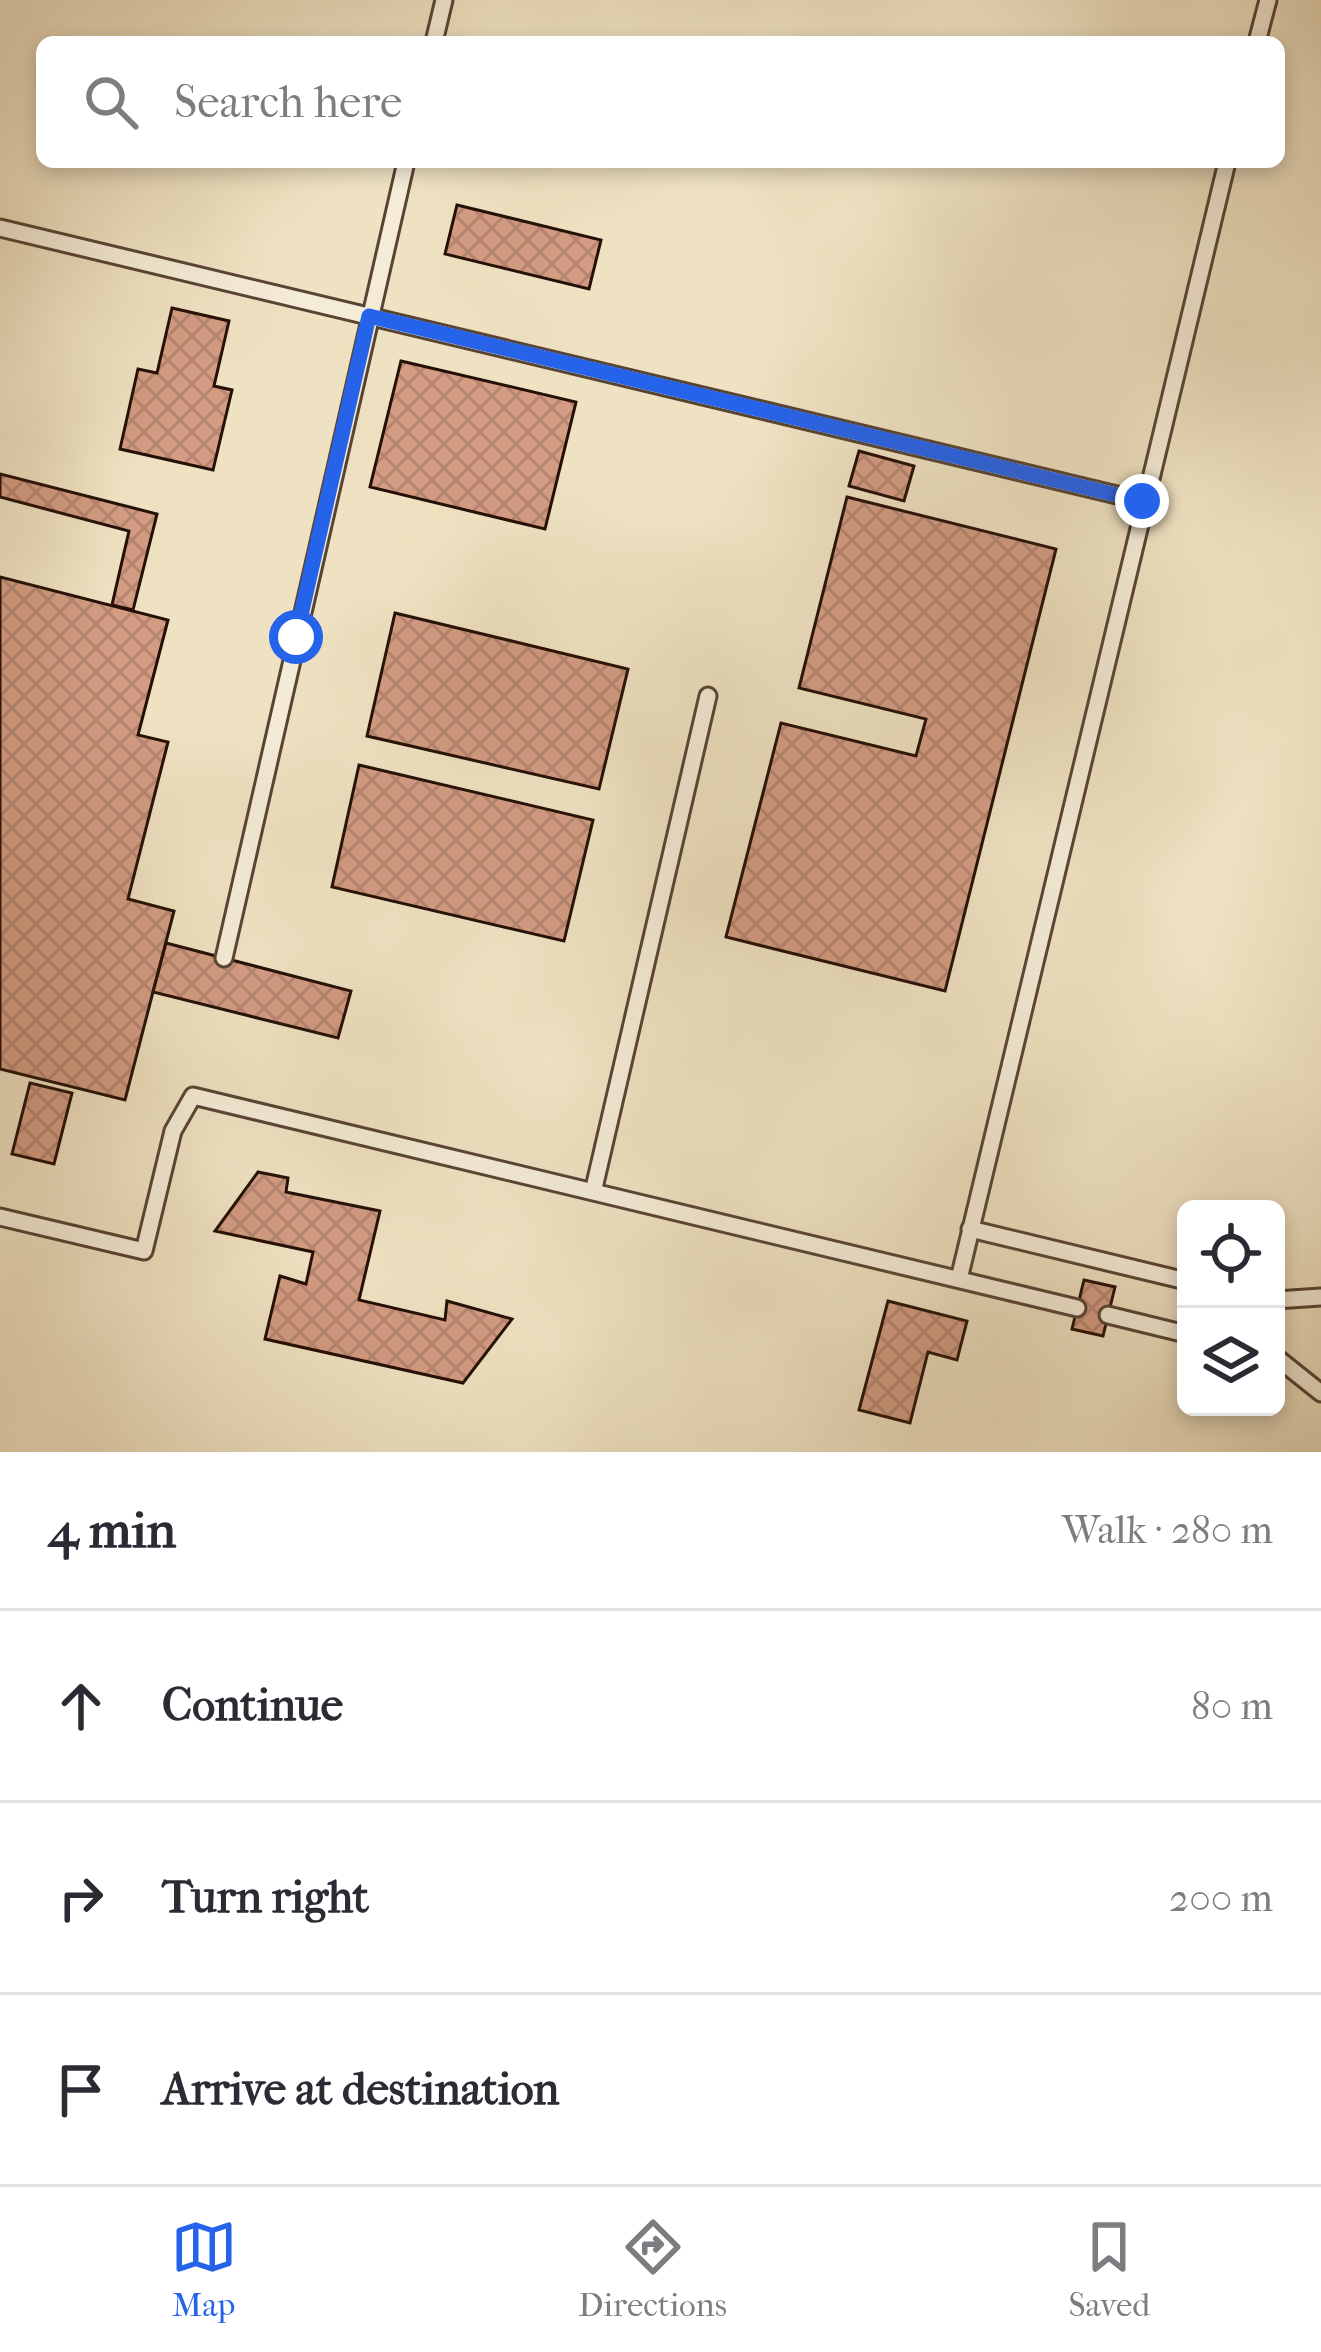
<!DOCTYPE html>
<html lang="en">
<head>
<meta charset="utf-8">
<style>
	body { margin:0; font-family:"IM FELL French Canon",serif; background:#f2f2f3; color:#2b2b33 }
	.controls { position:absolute; right:36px; bottom:36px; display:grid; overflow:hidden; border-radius:18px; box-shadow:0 6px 18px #0003 }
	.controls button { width:108px; height:108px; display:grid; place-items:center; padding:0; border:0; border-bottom:3px solid #e1e1e2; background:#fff; color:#2b2b33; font:60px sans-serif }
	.stop { position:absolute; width:36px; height:36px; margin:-27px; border:9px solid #2563eb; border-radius:50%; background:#fff }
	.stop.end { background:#2563eb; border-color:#fff; box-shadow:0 3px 12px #0008 }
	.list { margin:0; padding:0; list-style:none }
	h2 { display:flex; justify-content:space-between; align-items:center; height:156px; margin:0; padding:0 48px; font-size:51px }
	h2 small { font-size:39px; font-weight:400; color:#7c7c81 }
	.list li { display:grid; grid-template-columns:78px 1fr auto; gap:36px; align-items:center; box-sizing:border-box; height:192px; padding:0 48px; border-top:3px solid #e1e1e2 }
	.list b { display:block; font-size:45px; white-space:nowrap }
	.list em { font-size:39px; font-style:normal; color:#7c7c81 }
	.icon { flex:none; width:66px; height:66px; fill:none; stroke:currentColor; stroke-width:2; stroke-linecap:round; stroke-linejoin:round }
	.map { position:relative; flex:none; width:1321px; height:1452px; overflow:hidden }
	.search { position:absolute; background:#fff; box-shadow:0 6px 18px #0003; left:36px; right:36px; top:36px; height:132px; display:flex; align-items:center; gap:30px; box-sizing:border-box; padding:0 42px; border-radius:18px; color:#7c7c81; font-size:45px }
	.sheet { height:732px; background:#fff }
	nav { display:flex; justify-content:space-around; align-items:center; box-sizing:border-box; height:168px; border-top:3px solid #e1e1e2; background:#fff; font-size:33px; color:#7c7c81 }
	nav a { display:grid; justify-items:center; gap:6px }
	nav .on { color:#2563eb }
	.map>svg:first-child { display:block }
	.building { fill:url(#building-cross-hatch); stroke:#250f06; stroke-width:3 }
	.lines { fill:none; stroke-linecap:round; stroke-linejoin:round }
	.service-casing { stroke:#584435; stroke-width:21 }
	.service { stroke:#f5ecd7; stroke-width:15 }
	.route { stroke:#2563eb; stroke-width:15 }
</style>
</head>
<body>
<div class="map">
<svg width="1321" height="1452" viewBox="0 0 1321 1452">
	<defs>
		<pattern id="building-cross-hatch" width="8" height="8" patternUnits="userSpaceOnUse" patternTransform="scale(3)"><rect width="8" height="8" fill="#d39c83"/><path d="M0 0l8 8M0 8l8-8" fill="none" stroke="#b58570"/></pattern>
	</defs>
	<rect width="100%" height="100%" fill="#efe2c2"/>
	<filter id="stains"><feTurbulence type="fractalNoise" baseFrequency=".00167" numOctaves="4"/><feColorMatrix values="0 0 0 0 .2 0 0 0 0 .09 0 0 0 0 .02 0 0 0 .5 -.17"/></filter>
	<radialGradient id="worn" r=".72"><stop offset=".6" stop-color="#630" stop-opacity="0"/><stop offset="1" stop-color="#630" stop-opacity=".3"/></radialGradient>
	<g class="building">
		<path d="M457,205L601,240L589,289L445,254Z"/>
		<path d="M172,308L229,321L214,386L232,390L213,470L120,449L138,369L157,373Z"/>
		<path d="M401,361L576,402L545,529L370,487Z"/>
		<path d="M859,451L914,466L904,501L849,486Z"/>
		<path d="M0,474L157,514L133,610L112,605L129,531L0,497Z"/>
		<path d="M847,497L1056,549L945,991L726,937L781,723L916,756L926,719L799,688Z"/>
		<path d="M0,577L168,620L138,735L168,742L128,899L174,911L125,1100L0,1069Z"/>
		<path d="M395,613L628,669L599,789L367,736Z"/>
		<path d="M359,765L593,820L564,941L332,887Z"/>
		<path d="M166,943L351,991L338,1038L153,992Z"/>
		<path d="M30,1083L72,1093L54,1164L12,1154Z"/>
		<path d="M258,1172L288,1178L286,1192L380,1211L359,1300L445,1320L447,1301L512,1319L463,1383L265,1339L280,1276L306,1284L313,1252L215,1231Z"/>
		<path d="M1084,1280L1115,1287L1103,1336L1072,1329Z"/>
		<path d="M888,1301L967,1321L957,1360L928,1352L910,1423L859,1410Z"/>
	</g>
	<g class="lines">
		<defs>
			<g id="service">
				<path d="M434,42L444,0"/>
				<path d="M1257,42L1268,0"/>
				<path d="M0,228L1142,501"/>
				<path d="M224,958L406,162"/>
				<path d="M594,1188L708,696"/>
				<path d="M0,1217L144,1251L173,1131L193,1096L1077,1308"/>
				<path d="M970,1229L1186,1281"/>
				<path d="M959,1279L1227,162"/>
				<path d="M1276,1300L1321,1297"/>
				<path d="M1108,1315L1186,1334"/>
				<path d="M1276,1357L1321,1393"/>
			</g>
		</defs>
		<use href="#service" class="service-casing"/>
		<use href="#service" class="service"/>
	</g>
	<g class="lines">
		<path class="route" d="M296,637L369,316L1142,501"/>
	</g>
	<rect width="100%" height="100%" filter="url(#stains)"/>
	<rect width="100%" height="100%" fill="url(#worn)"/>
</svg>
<div class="controls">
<button><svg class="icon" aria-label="locate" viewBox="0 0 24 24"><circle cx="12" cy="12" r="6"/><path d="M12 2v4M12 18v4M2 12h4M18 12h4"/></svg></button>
<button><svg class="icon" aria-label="layers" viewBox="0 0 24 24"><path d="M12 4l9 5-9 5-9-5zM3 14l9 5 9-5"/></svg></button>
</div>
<div class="stop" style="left:296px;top:637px"></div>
<div class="stop end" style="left:1142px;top:501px"></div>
<div class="search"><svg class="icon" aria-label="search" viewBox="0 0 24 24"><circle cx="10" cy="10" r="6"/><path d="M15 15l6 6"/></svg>Search here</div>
</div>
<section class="sheet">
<h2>4 min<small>Walk · 280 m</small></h2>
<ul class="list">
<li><svg class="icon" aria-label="ahead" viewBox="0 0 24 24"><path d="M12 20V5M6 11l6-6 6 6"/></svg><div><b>Continue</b></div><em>80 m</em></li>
<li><svg class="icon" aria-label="right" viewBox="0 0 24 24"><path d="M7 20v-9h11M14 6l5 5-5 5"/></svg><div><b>Turn right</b></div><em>200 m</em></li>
<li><svg class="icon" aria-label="arrive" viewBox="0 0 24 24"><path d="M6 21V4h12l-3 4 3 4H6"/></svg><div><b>Arrive at destination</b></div></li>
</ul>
</section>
<nav>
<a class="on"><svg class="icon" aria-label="map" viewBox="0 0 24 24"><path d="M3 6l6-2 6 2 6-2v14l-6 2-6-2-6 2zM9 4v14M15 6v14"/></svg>Map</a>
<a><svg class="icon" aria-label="directions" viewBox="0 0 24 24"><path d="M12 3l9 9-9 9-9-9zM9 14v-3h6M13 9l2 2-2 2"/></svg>Directions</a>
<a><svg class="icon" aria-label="saved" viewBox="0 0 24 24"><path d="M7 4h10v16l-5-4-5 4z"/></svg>Saved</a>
</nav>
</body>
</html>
